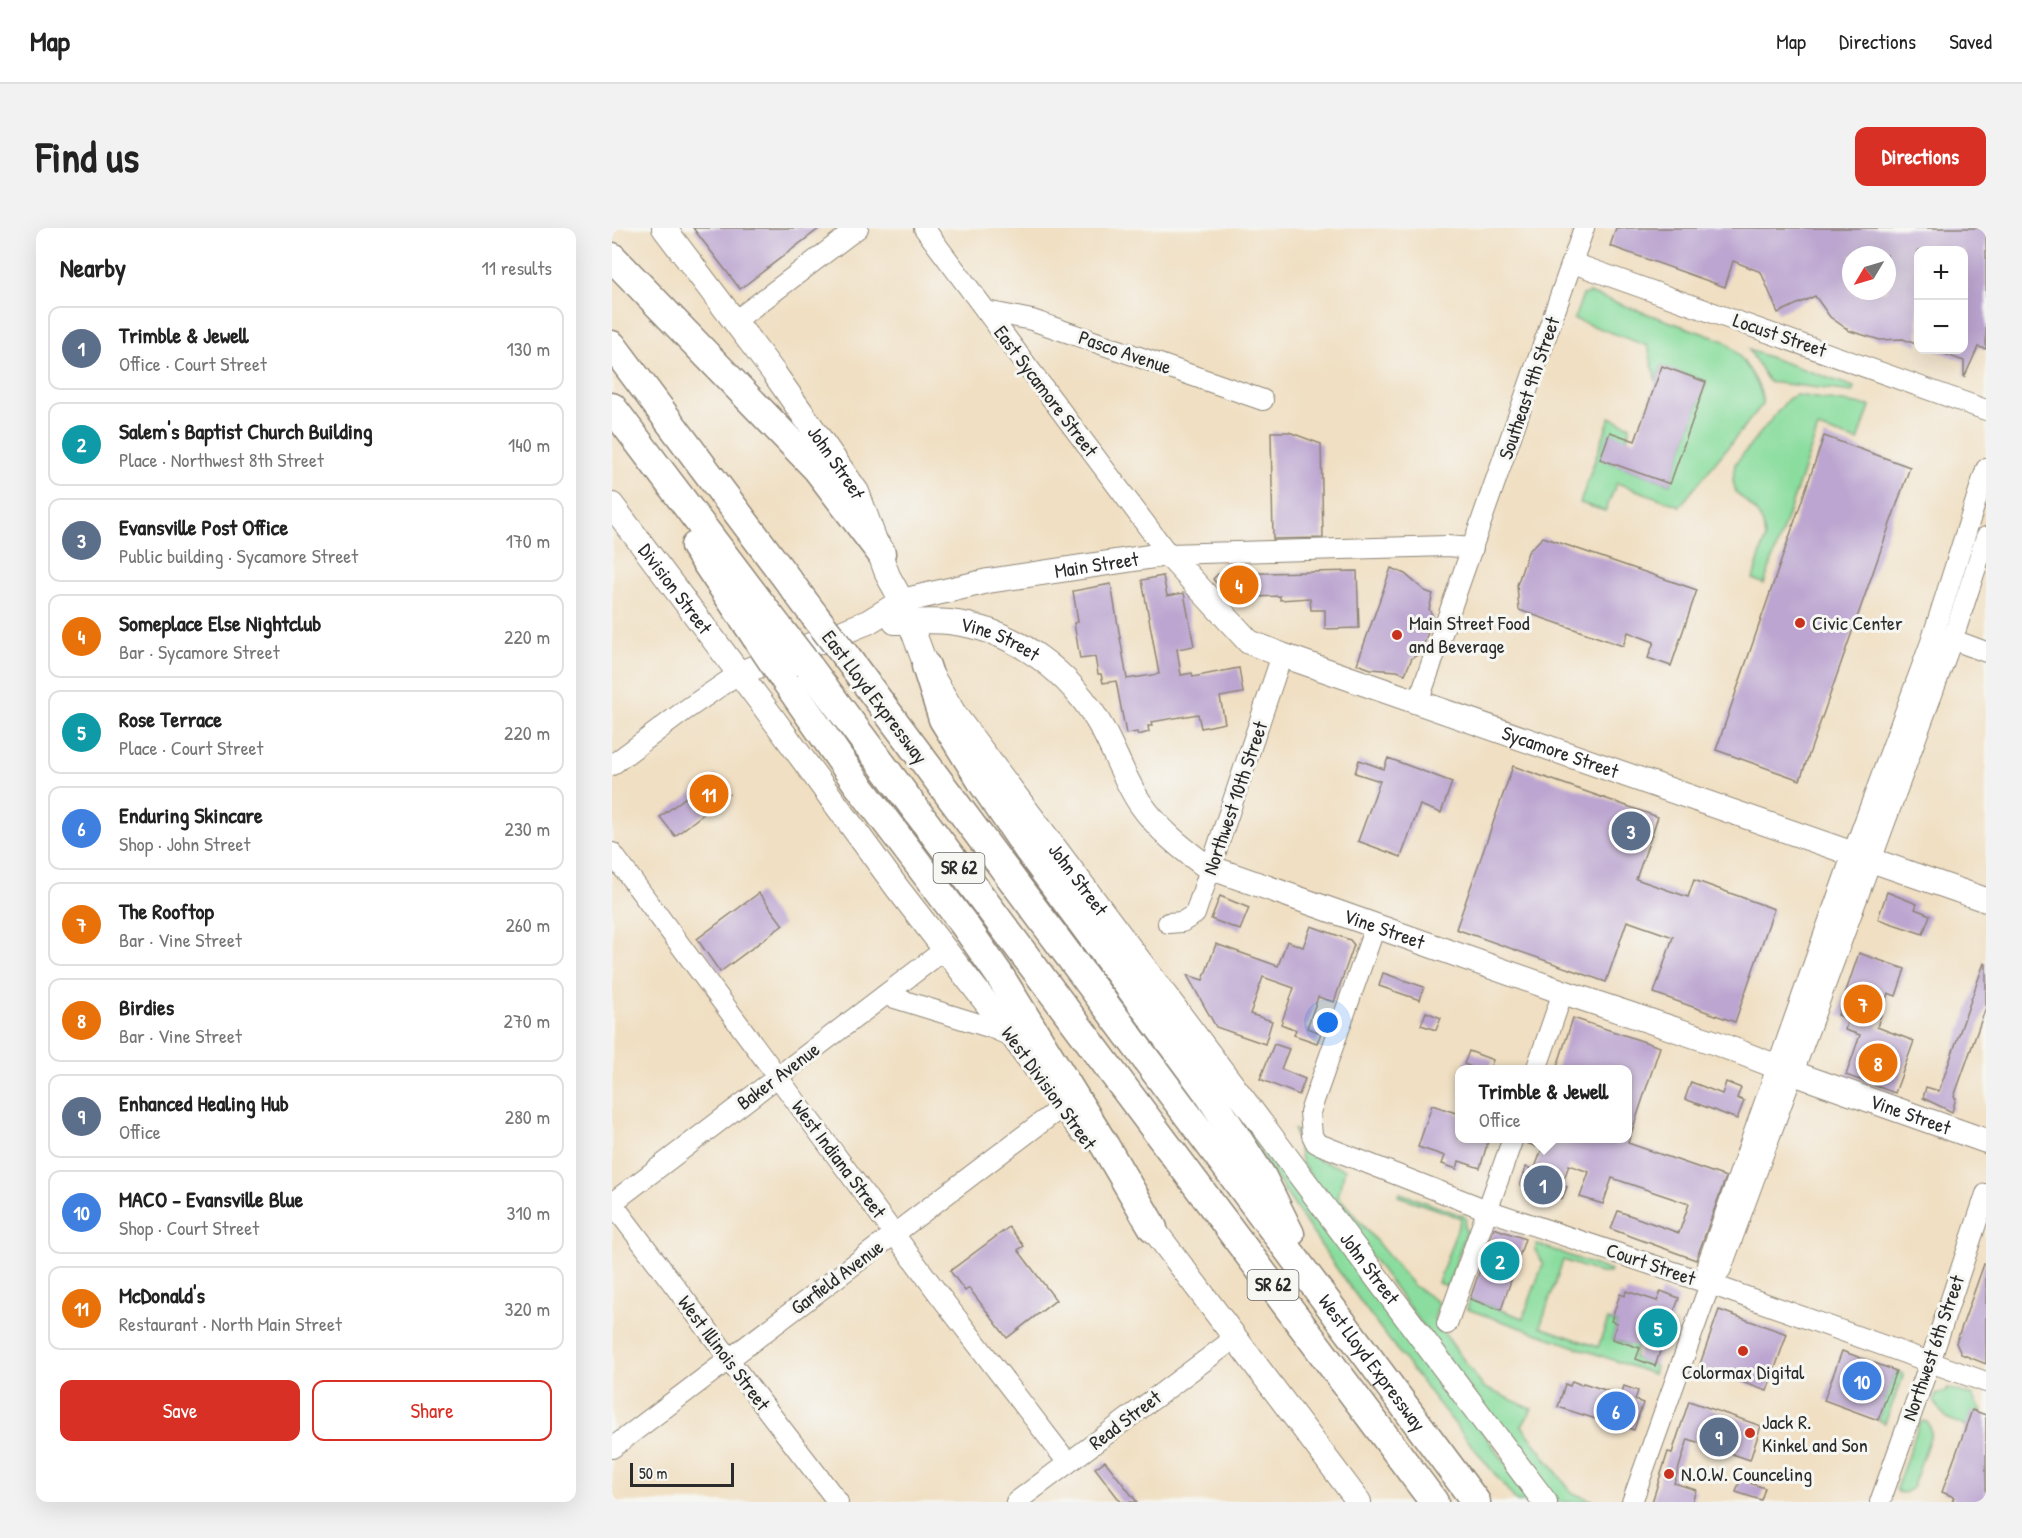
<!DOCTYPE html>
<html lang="en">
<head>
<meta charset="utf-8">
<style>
	body { margin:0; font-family:"Patrick Hand",sans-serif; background:#f2f2f2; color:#222 }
	.controls { position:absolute; right:18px; top:18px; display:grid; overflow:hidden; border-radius:12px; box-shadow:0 6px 24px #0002 }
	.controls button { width:54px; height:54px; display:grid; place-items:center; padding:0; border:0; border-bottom:2px solid #e0e0e0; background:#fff; color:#222; font:30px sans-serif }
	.compass { position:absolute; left:1230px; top:18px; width:54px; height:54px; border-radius:50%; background:#fff; box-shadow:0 6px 24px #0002; rotate:232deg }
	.scale { position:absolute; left:18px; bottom:15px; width:104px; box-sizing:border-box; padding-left:6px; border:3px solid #2b2b2b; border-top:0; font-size:16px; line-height:21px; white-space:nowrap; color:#2b2b2b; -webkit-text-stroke:4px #f6f6f2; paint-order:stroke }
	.you { position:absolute; left:716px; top:795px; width:21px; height:21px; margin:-15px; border:4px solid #fff; border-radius:50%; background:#1a73e8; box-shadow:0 0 0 9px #1a73e833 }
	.badge { display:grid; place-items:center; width:39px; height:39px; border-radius:50%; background:#d93025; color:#fff; font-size:20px; font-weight:700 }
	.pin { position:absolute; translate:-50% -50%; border:3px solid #fff; box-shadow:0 2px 6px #0006 }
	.popup { position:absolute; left:843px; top:837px; width:177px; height:78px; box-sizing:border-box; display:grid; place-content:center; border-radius:12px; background:#fff; filter:drop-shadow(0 2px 4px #0005); font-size:20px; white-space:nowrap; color:#767676 }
	.popup b { font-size:22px; color:#222 }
	.popup::after { content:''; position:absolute; left:50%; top:100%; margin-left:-12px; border:12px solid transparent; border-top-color:#fff }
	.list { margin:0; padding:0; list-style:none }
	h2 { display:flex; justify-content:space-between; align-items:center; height:78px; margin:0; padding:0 24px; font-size:26px }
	h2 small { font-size:20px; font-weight:400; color:#767676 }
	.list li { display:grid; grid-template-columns:39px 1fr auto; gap:18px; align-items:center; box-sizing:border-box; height:84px; margin:0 12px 12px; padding:0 12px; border:2px solid #e0e0e0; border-radius:12px }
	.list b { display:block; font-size:22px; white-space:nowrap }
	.list p { margin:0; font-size:20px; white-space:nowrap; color:#767676 }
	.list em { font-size:20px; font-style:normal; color:#767676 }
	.actions { display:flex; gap:12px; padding:18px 24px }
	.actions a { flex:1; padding:14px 0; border:2px solid #d93025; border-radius:12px; text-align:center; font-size:21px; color:#d93025 }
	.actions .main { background:#d93025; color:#fff }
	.map { position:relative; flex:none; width:1374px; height:1274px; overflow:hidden; border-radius:12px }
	header { display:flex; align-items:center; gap:36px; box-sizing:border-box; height:84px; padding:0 30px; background:#fff; border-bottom:2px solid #e0e0e0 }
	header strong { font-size:28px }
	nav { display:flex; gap:33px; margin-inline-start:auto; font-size:21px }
	.intro { display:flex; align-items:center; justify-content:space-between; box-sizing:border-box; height:144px; padding:0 36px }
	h1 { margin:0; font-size:42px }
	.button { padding:15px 27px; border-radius:12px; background:#d93025; color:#fff; font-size:21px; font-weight:700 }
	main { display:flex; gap:36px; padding:0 36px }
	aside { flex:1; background:#fff; border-radius:12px; box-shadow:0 6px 24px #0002 }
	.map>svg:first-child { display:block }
	.green { fill:#8add9e; stroke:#5a8464; stroke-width:1.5 }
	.building { fill:#bca5d0; fill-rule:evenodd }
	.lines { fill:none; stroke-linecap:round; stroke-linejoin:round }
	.minor-casing { stroke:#8e8576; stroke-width:22 }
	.major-casing { stroke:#8e8576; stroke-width:26 }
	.highway-casing { stroke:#8e8576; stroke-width:31 }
	.minor { stroke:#fff; stroke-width:20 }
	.major { stroke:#fff; stroke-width:24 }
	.highway { stroke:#fff; stroke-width:28 }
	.highway-bridge-casing { stroke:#8e8576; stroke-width:31; stroke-linecap:butt }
	.highway-bridge { stroke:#fff; stroke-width:28 }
	.poi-dot { fill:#c8321e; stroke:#f6f6f2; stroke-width:2 }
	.labels { text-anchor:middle; stroke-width:6; stroke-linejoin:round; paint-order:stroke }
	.shield { fill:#f6f6f2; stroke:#686867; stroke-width:1.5 }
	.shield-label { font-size:18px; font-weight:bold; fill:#2b2b2b }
	.street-label { font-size:20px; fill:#2b2b2b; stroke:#f6f6f2 }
	.poi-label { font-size:20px; fill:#2b2b2b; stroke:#f6f6f2; text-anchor:start }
</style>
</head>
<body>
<header>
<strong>Map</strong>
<nav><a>Map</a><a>Directions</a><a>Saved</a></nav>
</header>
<div class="intro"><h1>Find us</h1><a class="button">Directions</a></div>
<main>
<aside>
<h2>Nearby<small>11 results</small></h2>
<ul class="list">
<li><span class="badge" style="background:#5c6f8a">1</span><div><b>Trimble &amp; Jewell</b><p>Office · Court Street</p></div><em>130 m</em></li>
<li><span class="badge" style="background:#0f9aa8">2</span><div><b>Salem's Baptist Church Building</b><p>Place · Northwest 8th Street</p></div><em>140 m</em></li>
<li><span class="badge" style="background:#5c6f8a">3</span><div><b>Evansville Post Office</b><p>Public building · Sycamore Street</p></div><em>170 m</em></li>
<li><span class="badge" style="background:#e8710a">4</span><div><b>Someplace Else Nightclub</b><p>Bar · Sycamore Street</p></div><em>220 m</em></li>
<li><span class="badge" style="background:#0f9aa8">5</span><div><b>Rose Terrace</b><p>Place · Court Street</p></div><em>220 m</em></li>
<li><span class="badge" style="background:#3f7fe0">6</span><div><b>Enduring Skincare</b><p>Shop · John Street</p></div><em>230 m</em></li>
<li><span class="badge" style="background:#e8710a">7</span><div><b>The Rooftop</b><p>Bar · Vine Street</p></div><em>260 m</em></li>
<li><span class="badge" style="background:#e8710a">8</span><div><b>Birdies</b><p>Bar · Vine Street</p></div><em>270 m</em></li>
<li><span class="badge" style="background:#5c6f8a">9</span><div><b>Enhanced Healing Hub</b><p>Office</p></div><em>280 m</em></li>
<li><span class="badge" style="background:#3f7fe0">10</span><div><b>MACO - Evansville Blue</b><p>Shop · Court Street</p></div><em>310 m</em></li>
<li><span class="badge" style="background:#e8710a">11</span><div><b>McDonald's</b><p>Restaurant · North Main Street</p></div><em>320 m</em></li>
</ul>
<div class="actions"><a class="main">Save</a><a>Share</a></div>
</aside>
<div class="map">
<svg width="1374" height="1274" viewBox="0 0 1374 1274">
	<rect width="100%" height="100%" fill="#f6f6f2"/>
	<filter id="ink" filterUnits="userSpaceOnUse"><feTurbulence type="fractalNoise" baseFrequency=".0167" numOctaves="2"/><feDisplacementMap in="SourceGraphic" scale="12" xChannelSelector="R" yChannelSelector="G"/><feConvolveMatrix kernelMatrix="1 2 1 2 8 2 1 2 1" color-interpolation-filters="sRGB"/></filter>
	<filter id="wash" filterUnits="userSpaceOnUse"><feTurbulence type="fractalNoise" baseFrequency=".008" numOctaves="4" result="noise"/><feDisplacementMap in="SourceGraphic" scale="24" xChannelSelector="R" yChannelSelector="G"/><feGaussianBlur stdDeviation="1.35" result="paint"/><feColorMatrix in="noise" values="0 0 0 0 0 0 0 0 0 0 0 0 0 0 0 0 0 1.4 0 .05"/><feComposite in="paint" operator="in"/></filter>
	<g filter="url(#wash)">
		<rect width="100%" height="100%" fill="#f0dfc2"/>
		<g class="green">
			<path d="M977,65L1112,113C1126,123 1153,159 1150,177L1068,278L1005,255L993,283L968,275L998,189L1018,198L1015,211L998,205L989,231L1058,256L1094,154L1050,138L1044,153L1036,118L962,91L971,67Z"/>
			<path d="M1137,122L1242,159L1241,164L1157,154Z"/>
			<path d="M1184,167L1258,178L1246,213L1206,200L1152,356L1141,351L1153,311L1151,296L1143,282L1124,264L1121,253L1123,236L1176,171Z"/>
			<path d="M636,892L923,1274H905C843,1196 780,1119 723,1038C691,991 660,944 630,896Z"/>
			<path d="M682,901L695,921L706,932L733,941L726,968L801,1057L827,1075L822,1091L871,1159L920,1181L910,1198L960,1265L985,1274H943L690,936Z"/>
			<path d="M788,965L852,988L854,991L852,1000L855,1002L836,1058L826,1055L849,990L786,968Z"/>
			<path d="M925,1016L999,1043L998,1045H988L951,1032L928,1099L986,1119L996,1092L1005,1095L1000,1111L1017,1117L1022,1102L1029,1104L1022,1130L1043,1138L1041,1146L855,1081L858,1071L911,1090L931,1036L923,1022Z"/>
			<path d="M1284,1143L1292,1146L1273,1195L1266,1192Z"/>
			<path d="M1336,1160L1361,1168L1369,1182L1368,1185L1354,1198C1337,1192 1331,1190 1322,1173L1324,1166L1333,1164Z"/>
			<path d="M1311,1193C1318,1194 1319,1199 1319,1206L1301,1258C1296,1264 1293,1266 1286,1264L1284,1261L1307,1196Z"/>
		</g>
		<g id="blocks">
			<g class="building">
				<path d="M81,0H208L128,61Z"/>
				<path d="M1004,0H1374V121L1366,119L1352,150V133L1324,123V122H1352V22H1306V117L1291,111L1268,112L1238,103L1218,89L1203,68L1166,85L1149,44L1121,33L1113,59L998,18ZM1239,27H1275V63H1239Z"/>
				<path d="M1050,138L1094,154L1058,256L988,231L998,204L1023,213Z"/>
				<path d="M659,204H677L709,216L711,310L661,311Z"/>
				<path d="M1212,208L1298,239L1188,552L1104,522Z"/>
				<path d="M931,309L1085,362L1059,438L1036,430L1042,414L1016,404L1011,418L907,382L905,357L916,324Z"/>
				<path d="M779,340L793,346L813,363L821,366L817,381L821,389L809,425L800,430L793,446L785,443L759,441L745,436Z"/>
				<path d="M745,343L747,400L713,401V382H699L698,370L668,372V368L643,369V373L619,374L601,351L606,346Z"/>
				<path d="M551,348L555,368L572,365L582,418L565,421L569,447L580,445L581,449L627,440L631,465L608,469L613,495L589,500L586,486L539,494L540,498H536L537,504L526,507L525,504L514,506L504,453L491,455L489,446H486L483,429L468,431L462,395L466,394L461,363L499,356L515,451L547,446L530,352Z"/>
				<path d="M776,530L840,554L829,585L808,577L789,629L746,613L768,553L743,545L747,532L772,541Z"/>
				<path d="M901,538L1046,589L1024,651L1076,669L1082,652L1162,681L1123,794L1042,765L1061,709L1015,693L994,754L844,701Z"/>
				<path d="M103,547L117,566L63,608L48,589Z"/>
				<path d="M1275,664L1305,676L1303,681L1318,687L1311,706L1266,691Z"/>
				<path d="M147,665L171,697L108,744L85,711Z"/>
				<path d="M608,668L637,680L628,702L599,691Z"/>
				<path d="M699,698L738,712L742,717L722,774L706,769L695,800L709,805L705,815L682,807L684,802L669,796L682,760L651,749L638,786L660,793L653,816L604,799L575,747L591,752L604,716L666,738L675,713L691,719Z"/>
				<path d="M1247,725L1293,741L1284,768L1276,765L1265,799L1302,813L1283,865L1234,847L1248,807L1233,802L1236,791L1226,787Z"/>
				<path d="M1372,735L1374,736V779L1342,869L1344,870L1340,884L1311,870L1314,859L1327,863Z"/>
				<path d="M771,745L812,759L808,772L767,758Z"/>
				<path d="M814,784L829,790L824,802L809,797Z"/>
				<path d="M961,790L1048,819L1016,915L1114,949L1084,1032L999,1001L1006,983L1067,1005L1077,976L1000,950L991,976L968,969L977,944L957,937L950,957L955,959L950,971L908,957L914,939L922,942L930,921L912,914L913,910H1015V842H944Z"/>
				<path d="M662,816L677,821L669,841L693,851L687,867L648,851Z"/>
				<path d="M857,823L881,832L877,842H866L852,836Z"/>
				<path d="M1079,854L1110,866L1114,854L1129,860L1125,870L1132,873L1125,891L1073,871Z"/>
				<path d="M820,877L847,886V910H877L868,940L847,933L845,941L830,936L833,928L806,919Z"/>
				<path d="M397,999L412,1018L406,1022L444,1072L395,1110L357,1060L353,1063L338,1043Z"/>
				<path d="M882,1000L913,1011L889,1082L858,1071Z"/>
				<path d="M1372,1036H1374V1136L1349,1126L1344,1115Z"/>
				<path d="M1014,1063L1045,1073L1049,1063L1067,1070L1043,1138L1024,1131L1028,1120L1000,1111L1005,1095L999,1093L1008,1066L1013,1068Z"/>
				<path d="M1107,1082L1175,1106L1155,1163L1087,1139Z"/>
				<path d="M1230,1123L1284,1143L1266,1192L1212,1172Z"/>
				<path d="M960,1153L970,1157L971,1155L1009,1167L1012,1158L1026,1163L1023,1172L1031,1175L1022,1202L1006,1196V1198L946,1179L953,1156L958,1158Z"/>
				<path d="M1077,1173L1149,1198L1138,1232L1076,1211L1062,1255L1084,1262L1080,1274H1040L1056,1224L1060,1225Z"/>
				<path d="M1360,1182L1374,1187V1274H1340L1342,1269L1330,1264Z"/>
				<path d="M493,1233L525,1274H509L483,1240Z"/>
				<path d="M1128,1252L1153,1260L1149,1272L1124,1264Z"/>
			</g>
		</g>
	</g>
	<g filter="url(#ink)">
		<use href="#blocks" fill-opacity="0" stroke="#8e8576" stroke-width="1.5"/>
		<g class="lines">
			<defs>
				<g id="minor">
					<path d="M312,0L556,326L835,318L861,320"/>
					<path d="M961,35L1374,182"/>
					<path d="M374,83L420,92L651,172"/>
					<path d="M123,93L246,0"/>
					<path d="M1328,413L1339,411L1374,424"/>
					<path d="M806,474L972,0"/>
					<path d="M0,537L72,483L126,446"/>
					<path d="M0,625L328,1068L456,1235"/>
					<path d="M556,695L570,694L583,686L670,427"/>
					<path d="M763,699L698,884L700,907L704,915L875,982L1098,1056L1374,1154"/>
					<path d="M273,767L380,800L401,809"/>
					<path d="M924,842L951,764"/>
					<path d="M0,975L332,722"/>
					<path d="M0,975L114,1126L116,1131L226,1274"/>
					<path d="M1098,1056L1095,1037L1241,625L1319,414L1374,241"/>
					<path d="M835,1096L901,910"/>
					<path d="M0,1220L451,878"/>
					<path d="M404,1274L623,1110"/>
					<path d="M1020,1274L1098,1056L1109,1041L1345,398L1374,309"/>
					<path d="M1268,1274L1318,1134L1374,966"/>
				</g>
				<g id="major">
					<path id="s1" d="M52,0L162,145L245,264L276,348L290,373L314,438L343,487L933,1274"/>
					<path id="s2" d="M0,277L151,477L286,661L401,809L469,902"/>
					<path id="s3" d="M283,394C301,394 319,392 337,394C403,401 460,445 491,502C504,526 513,553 528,575C546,601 569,620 594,638L951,764L1104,815L1181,845L1374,913"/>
					<path id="s4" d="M126,446L256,394L290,373L376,353L556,326L637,414L670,427L1374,672"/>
					<path d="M530,986L747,1274"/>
				</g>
				<g id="highway">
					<path d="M0,29L205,241L269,325"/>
					<path d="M0,117L202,387"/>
					<path d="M0,179L167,400"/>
					<path d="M83,318L144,409"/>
					<path id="s5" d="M232,426L864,1274"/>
					<path d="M314,438L331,491L370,554L417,623L596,865L650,949L678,1006"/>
					<path d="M197,439L822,1274"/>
					<path d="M171,449L244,554L351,695L386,745L493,918L541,1000"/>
				</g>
			</defs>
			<use href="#minor" class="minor-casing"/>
			<use href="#major" class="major-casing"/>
			<use href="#highway" class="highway-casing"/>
			<use href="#minor" class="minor"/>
			<use href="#major" class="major"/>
			<use href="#highway" class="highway"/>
			<defs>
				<g id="highway-bridge">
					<path d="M202,387L232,426"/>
					<path d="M167,400L197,439"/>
					<path d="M144,409L171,449"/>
				</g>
			</defs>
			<use href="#highway-bridge" class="highway-bridge-casing"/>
			<use href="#highway-bridge" class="highway-bridge"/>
		</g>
	</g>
	<g class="poi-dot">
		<circle cx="1188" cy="395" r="6"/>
		<circle cx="785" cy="407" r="6"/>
		<circle cx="1131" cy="1123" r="6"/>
		<circle cx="1138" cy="1205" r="6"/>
		<circle cx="1057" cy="1246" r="6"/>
	</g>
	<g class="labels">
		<g class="shield">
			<rect x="321.5" y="625" width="51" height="30" rx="4.5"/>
			<rect x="635.5" y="1042" width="51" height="30" rx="4.5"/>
		</g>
		<g class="shield-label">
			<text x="347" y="646">SR 62</text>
			<text x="661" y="1063">SR 62</text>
		</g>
		<g class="street-label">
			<text transform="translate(1168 107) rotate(19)" y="7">Locust Street</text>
			<text transform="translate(513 124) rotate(19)" y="7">Pasco Avenue</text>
			<text transform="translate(917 160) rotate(-71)" y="7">Southeast 9th Street</text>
			<text transform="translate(434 163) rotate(53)" y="7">East Sycamore Street</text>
			<text dy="7" stroke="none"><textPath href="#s1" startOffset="291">John Street</textPath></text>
			<text dy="7" stroke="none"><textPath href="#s4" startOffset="378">Main Street</textPath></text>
			<text dy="7" stroke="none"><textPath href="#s2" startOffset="105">Division Street</textPath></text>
			<text dy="7" stroke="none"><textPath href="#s3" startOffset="108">Vine Street</textPath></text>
			<text transform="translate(263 469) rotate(53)" y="7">East Lloyd Expressway</text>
			<text dy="7" stroke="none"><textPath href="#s4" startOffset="900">Sycamore Street</textPath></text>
			<text transform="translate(623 570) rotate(-71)" y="7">Northwest 10th Street</text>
			<text dy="7" stroke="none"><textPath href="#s1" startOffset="777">John Street</textPath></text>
			<text dy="7" stroke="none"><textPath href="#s3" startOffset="612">Vine Street</textPath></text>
			<text transform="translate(166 848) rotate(-37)" y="7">Baker Avenue</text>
			<text transform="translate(437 860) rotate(54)" y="7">West Division Street</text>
			<text dy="7" stroke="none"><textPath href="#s3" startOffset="1170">Vine Street</textPath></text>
			<text transform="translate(227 931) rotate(53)" y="7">West Indiana Street</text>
			<text transform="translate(1039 1036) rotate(19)" y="7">Court Street</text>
			<text dy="7" stroke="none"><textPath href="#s1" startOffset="1263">John Street</textPath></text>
			<text transform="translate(225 1049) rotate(-37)" y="7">Garfield Avenue</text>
			<text transform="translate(1321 1120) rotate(-71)" y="7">Northwest 6th Street</text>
			<text transform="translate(112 1125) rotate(53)" y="7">West Illinois Street</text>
			<text dy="7" stroke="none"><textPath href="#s5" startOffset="884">West Lloyd Expressway</textPath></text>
			<text transform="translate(513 1192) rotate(-37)" y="7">Read Street</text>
		</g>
		<g class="poi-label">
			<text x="797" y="402">Main Street Food<tspan x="797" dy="23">and Beverage</tspan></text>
			<text x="1200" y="402">Civic Center</text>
			<text x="1131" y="1151" text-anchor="middle">Colormax Digital</text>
			<text x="1150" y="1201">Jack R.<tspan x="1150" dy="23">Kinkel and Son</tspan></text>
			<text x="1069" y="1253">N.O.W. Counceling</text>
		</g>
	</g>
</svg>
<div class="controls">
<button>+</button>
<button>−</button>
</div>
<svg class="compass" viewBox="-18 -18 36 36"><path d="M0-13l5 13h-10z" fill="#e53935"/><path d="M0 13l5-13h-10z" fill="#767676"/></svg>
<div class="scale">50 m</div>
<div class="you"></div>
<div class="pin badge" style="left:931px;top:957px;background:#5c6f8a">1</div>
<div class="popup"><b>Trimble &amp; Jewell</b>Office</div>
<div class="pin badge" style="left:888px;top:1033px;background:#0f9aa8">2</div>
<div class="pin badge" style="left:1019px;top:603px;background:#5c6f8a">3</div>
<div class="pin badge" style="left:627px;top:357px;background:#e8710a">4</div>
<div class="pin badge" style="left:1046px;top:1100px;background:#0f9aa8">5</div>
<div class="pin badge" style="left:1004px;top:1183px;background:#3f7fe0">6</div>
<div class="pin badge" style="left:1251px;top:776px;background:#e8710a">7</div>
<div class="pin badge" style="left:1266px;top:835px;background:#e8710a">8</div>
<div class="pin badge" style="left:1107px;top:1209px;background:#5c6f8a">9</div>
<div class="pin badge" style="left:1250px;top:1153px;background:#3f7fe0">10</div>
<div class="pin badge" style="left:97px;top:566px;background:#e8710a">11</div>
</div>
</main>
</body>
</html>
